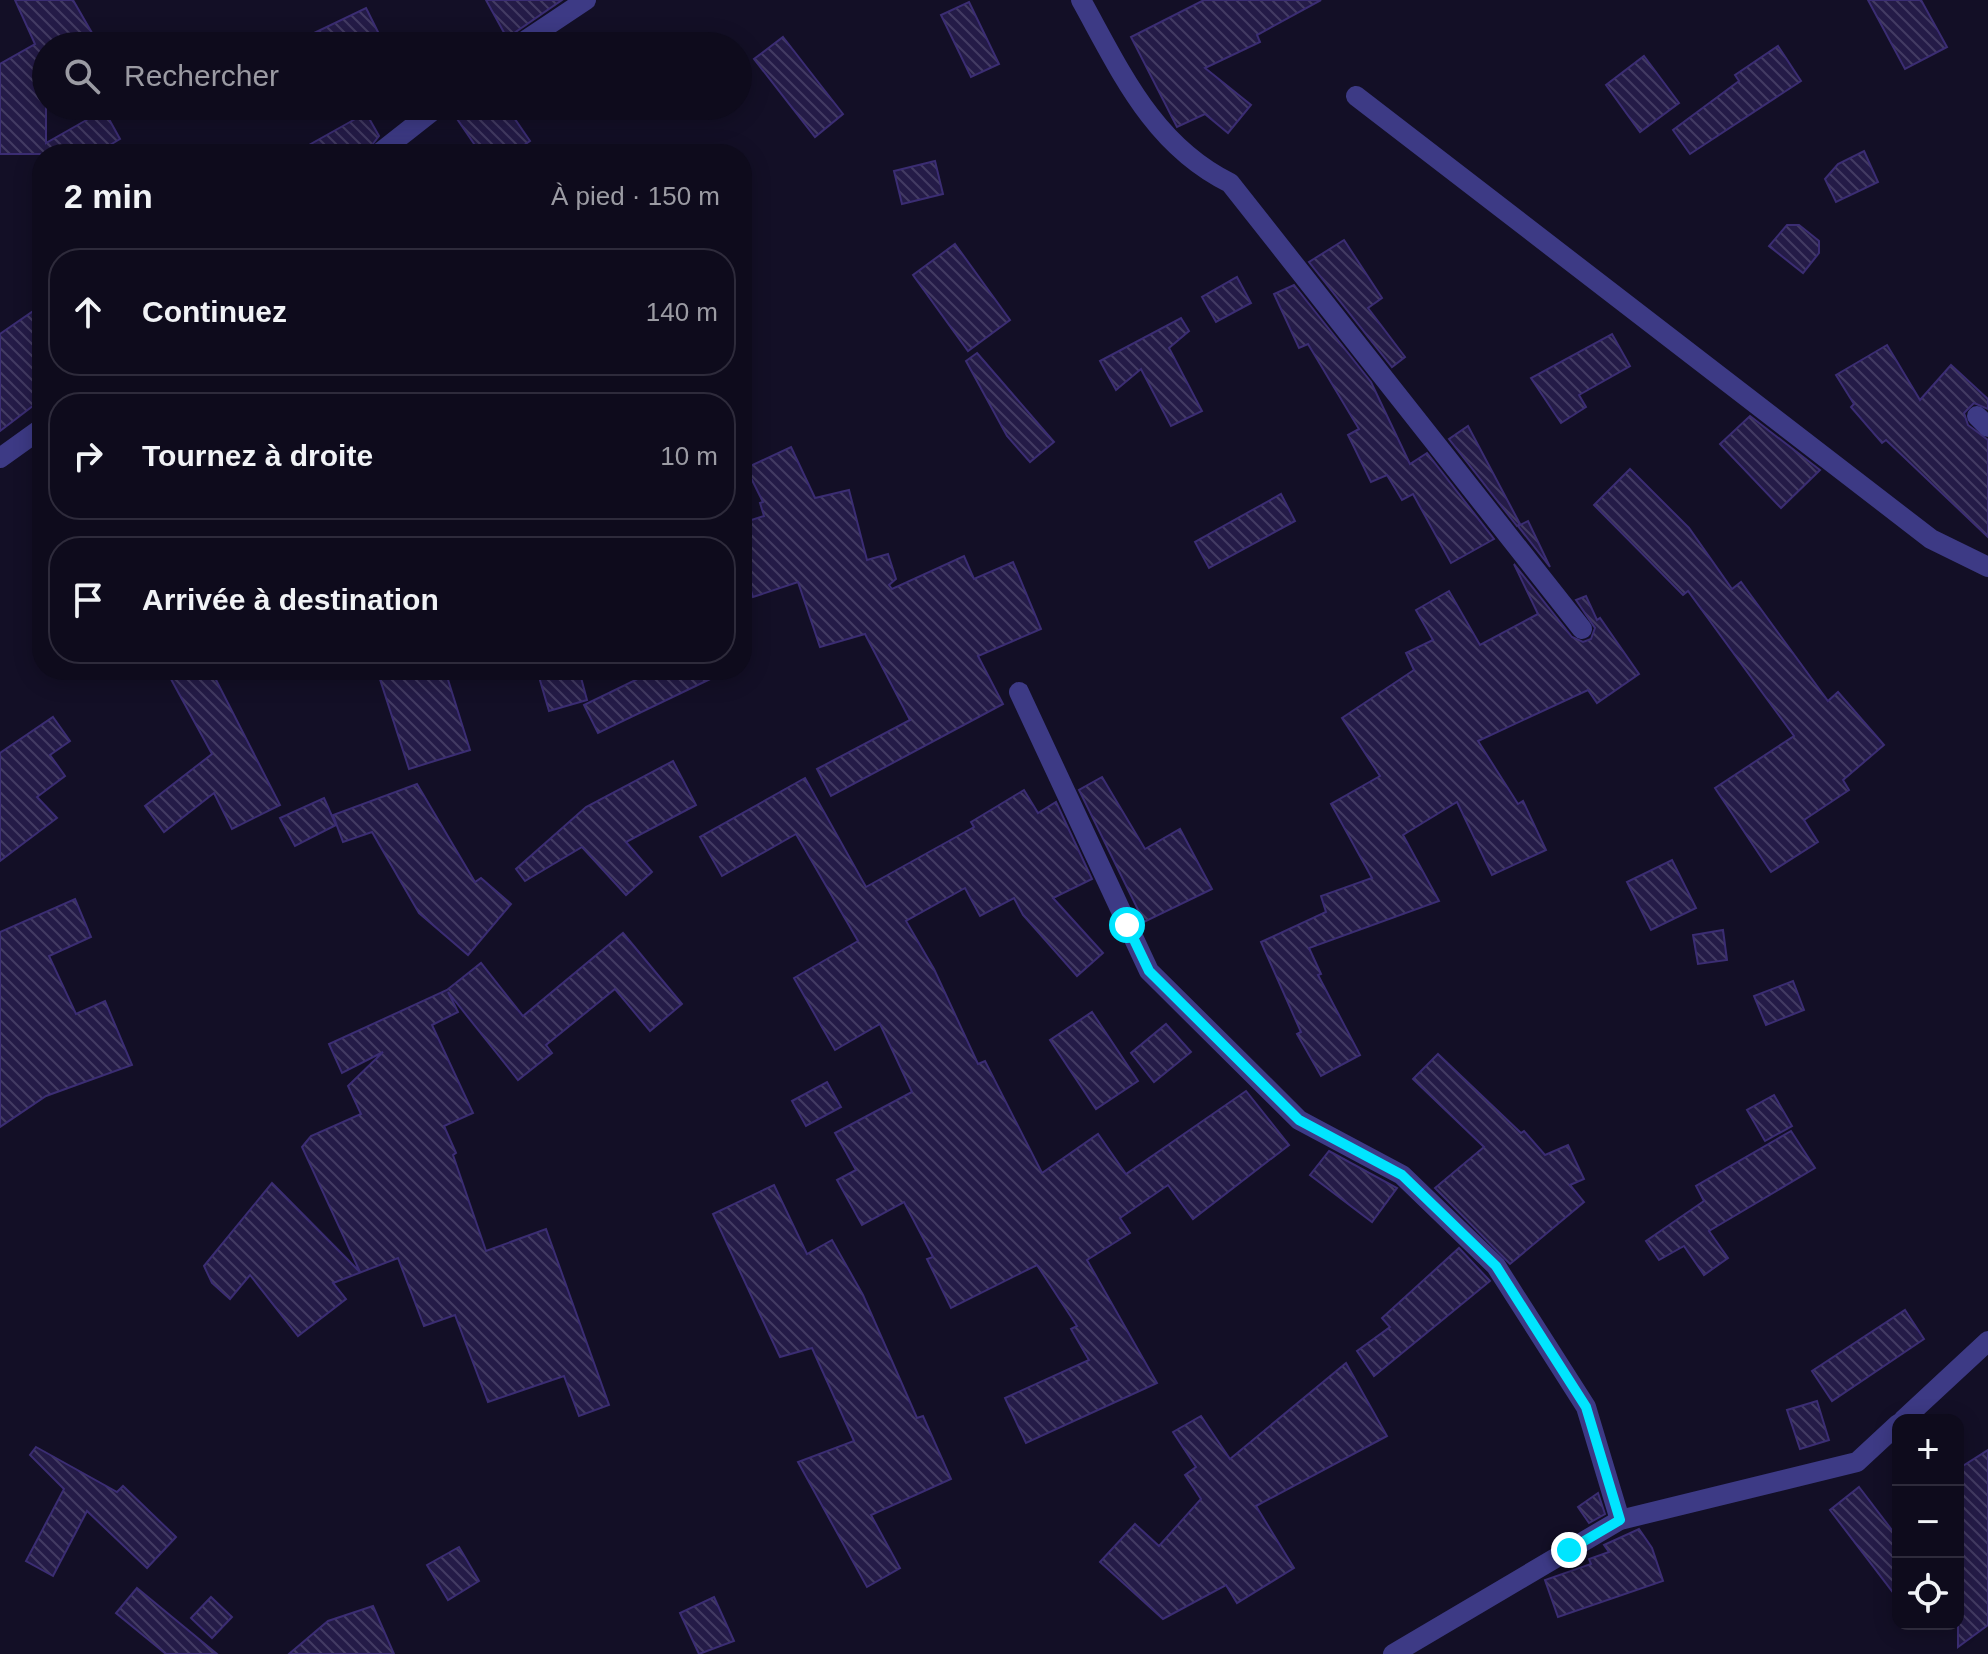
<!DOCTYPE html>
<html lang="fr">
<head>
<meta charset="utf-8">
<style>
	body { margin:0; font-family:Arial,sans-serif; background:#1c1929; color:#f1f3f6 }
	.controls { position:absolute; right:24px; bottom:24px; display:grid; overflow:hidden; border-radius:16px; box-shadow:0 4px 20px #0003 }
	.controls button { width:72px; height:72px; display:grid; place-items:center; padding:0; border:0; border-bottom:2px solid #2e2b3b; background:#0e0b1c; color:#f1f3f6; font:40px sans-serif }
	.stop { position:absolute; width:24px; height:24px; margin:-18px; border:6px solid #00e5ff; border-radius:50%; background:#fff }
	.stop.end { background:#00e5ff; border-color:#fff; box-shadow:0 2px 8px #0008 }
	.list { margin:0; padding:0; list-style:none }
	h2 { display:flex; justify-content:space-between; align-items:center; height:104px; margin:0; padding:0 32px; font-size:34px }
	h2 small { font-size:26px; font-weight:400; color:#9b9ba3 }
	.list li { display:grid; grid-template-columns:52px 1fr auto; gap:24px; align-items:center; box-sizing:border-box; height:128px; margin:0 16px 16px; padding:0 16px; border:2px solid #2e2b3b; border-radius:32px }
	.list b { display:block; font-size:30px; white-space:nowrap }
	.list em { font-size:26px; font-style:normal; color:#9b9ba3 }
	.icon { flex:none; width:44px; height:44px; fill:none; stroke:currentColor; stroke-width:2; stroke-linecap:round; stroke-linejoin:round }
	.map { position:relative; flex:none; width:1988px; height:1654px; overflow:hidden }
	.search { position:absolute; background:#0e0b1c; box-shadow:0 4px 20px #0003; left:32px; top:32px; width:720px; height:88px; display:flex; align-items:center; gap:20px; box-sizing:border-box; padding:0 28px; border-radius:44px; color:#9b9ba3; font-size:30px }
	.panel { position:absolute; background:#0e0b1c; box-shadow:0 4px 20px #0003; left:32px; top:144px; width:720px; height:536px; border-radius:32px }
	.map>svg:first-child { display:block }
	.building { fill:url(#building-back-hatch); stroke:#3b2d73; stroke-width:2 }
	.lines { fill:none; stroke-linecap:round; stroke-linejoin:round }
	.street { stroke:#3d3a85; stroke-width:20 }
	.route { stroke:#00e5ff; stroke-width:10 }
</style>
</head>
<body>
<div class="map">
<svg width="1988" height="1654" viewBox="0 0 1988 1654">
	<defs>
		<pattern id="building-back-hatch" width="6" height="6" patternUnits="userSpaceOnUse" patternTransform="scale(2)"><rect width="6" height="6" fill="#241b47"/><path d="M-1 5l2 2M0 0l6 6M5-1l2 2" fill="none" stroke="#433b63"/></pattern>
	</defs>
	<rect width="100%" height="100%" fill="#130f26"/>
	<g class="building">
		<path d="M15,0H73L92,33L69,46H46V143L104,110L120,139L95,154H0V64L35,44Z"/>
		<path d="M486,0H562L507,38Z"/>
		<path d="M1204,0H1321L1257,35L1260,42L1205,68L1251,105L1228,133L1205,114L1177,127L1131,37Z"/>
		<path d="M1868,0H1921L1947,47L1905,69Z"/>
		<path d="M969,2L999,64L971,77L941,15Z"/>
		<path d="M366,8L385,46H287Z"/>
		<path d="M783,37L843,114L815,137L754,59Z"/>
		<path d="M1778,46L1801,81L1690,154L1673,130L1739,81L1735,75Z"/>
		<path d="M1644,56L1679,103L1640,132L1606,85Z"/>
		<path d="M452,106H506L530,141L511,154H481L451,110Z"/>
		<path d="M366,113L379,136L365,154H293Z"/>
		<path d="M1864,151L1878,182L1836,202L1825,179L1838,164Z"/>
		<path d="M935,161L943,194L902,204L894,171Z"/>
		<path d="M1787,225H1799L1819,241V253L1803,273L1769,246Z"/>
		<path d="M1344,240L1382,298L1368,308L1405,357L1392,367L1309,262Z"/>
		<path d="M955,244L1010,320L968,351L913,275Z"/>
		<path d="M1237,277L1251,303L1216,322L1202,297Z"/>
		<path d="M1294,285L1371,382L1410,464L1427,453L1494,539L1451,563L1413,494L1402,500L1387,475L1371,482L1348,435L1359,429L1308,344L1299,348L1274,294Z"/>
		<path d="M42,305V399L0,431V334Z"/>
		<path d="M1181,318L1189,331L1169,348L1202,411L1171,426L1141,369L1116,390L1100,361Z"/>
		<path d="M1612,334L1630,366L1579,395L1586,407L1561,423L1531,378Z"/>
		<path d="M1887,345L1920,400L1951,365L1988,399V409L1974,403L1964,413L1968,425L1988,440V537L1886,440L1882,443L1851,407L1854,404L1836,375Z"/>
		<path d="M977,353L1054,442L1030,462L1007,436L966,361Z"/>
		<path d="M1750,416L1820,470L1781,508L1720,444Z"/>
		<path d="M1468,426L1520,524L1517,526L1449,439Z"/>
		<path d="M791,447L815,498L849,490L867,560L888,554L896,579L889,585L892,589L964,556L974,579L1013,562L1041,629L978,656L1003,704L831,796L817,769L910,720L865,634L820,647L798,582L753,597L742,563V523L764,516L760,503L763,502L746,468Z"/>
		<path d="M1630,469L1689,528L1732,589L1741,582L1828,701L1838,692L1884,745L1843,780L1849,790L1804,820L1818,842L1771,872L1715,788L1794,736L1688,591L1683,595L1594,505Z"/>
		<path d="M1281,494L1295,521L1209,568L1195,542Z"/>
		<path d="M1528,521L1550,567L1518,526Z"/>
		<path d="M1514,564L1572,637L1583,642L1591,639L1595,628L1576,600L1586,596L1597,620L1600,618L1639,674L1597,703L1588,690L1478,741L1518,804L1523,801L1546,850L1492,875L1457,802L1403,835L1439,901L1309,948L1321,974L1318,975L1360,1055L1321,1076L1297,1034L1301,1032L1261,942L1326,912L1321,896L1372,878L1331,804L1380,776L1342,718L1414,670L1406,653L1433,640L1416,610L1449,591L1480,645L1538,614Z"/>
		<path d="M166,670H211L280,805L232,829L214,793L164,832L145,806L212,754Z"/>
		<path d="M377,670H445L470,750L409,769Z"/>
		<path d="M537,670H579L587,700L549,711Z"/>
		<path d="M656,670H729L598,733L584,705Z"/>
		<path d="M53,717L70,741L50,755L65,776L37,797L57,818L0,861V753Z"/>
		<path d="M673,761L696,805L626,842L652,872L626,895L582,847L525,881L516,869L586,807Z"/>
		<path d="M1102,777L1145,849L1180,829L1212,889L1144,922L1079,790Z"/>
		<path d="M805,778L866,887L974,827L971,822L1024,790L1038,813L1056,802L1092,879L1053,898L1103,953L1077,976L1023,915L1014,898L980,916L965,888L906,921L934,969L978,1064L985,1061L1042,1173L1098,1134L1126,1174L1246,1091L1289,1145L1193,1219L1168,1185L1120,1218L1130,1233L1087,1260L1157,1383L1026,1443L1005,1398L1089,1360L1071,1329L1077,1326L1037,1265L951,1308L927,1259L933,1257L904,1202L862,1225L837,1180L856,1170L835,1133L912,1092L880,1024L835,1050L794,978L858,941L796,834L722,876L700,837Z"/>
		<path d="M417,784L475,882L481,878L511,904L468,955L419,913L372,832L343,842L333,815Z"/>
		<path d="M324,798L336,825L295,846L280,818Z"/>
		<path d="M1672,860L1696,908L1651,930L1627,882Z"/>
		<path d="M75,899L91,937L49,956L76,1014L105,1001L132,1065L46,1096L0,1127V932Z"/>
		<path d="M1723,930L1727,960L1698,964L1693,935Z"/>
		<path d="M623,933L682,1004L650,1031L615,989L546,1045L552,1053L518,1080L448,992L458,1012L432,1025L473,1113L444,1126L456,1153L453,1155L486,1251L546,1229L609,1405L579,1416L564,1376L488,1402L455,1315L424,1326L398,1258L333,1283L346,1299L298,1336L250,1275L230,1299L212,1283L204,1266L272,1183L360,1272L302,1147L311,1136L361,1114L348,1086L383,1052L342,1073L329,1044L447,990L481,963L523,1016Z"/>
		<path d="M1793,981L1804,1010L1766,1025L1754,996Z"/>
		<path d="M1092,1012L1138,1081L1096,1109L1050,1040Z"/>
		<path d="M1166,1024L1191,1052L1154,1082L1131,1053Z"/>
		<path d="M1438,1054L1521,1133L1524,1131L1545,1155L1568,1145L1584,1179L1570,1185L1584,1202L1510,1264L1435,1188L1484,1147L1413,1079Z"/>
		<path d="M827,1082L841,1107L806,1126L792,1101Z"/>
		<path d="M1774,1095L1792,1126L1765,1141L1747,1110Z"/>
		<path d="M1791,1131L1815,1168L1709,1231L1728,1258L1704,1275L1684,1246L1659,1260L1646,1241L1704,1201L1696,1186Z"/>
		<path d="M1329,1151L1397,1188L1372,1222L1310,1175Z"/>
		<path d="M774,1185L807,1254L832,1240L863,1295L917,1418L923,1416L951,1479L871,1515L900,1568L867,1587L798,1462L854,1441L812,1348L780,1357L713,1214Z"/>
		<path d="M1459,1248L1490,1281L1374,1376L1357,1351L1390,1327L1382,1318Z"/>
		<path d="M1905,1310L1924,1339L1832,1401L1812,1371Z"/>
		<path d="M1346,1363L1387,1436L1256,1506L1294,1568L1237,1603L1226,1585L1163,1619L1100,1562L1135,1524L1159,1546L1201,1499L1185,1475L1196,1467L1173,1432L1201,1416L1230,1459Z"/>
		<path d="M1817,1401L1829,1440L1800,1449L1787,1410Z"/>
		<path d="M36,1447L117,1492L123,1486L176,1537L147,1568L87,1511L53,1576L26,1561L64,1489L30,1455Z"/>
		<path d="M1988,1450V1625L1958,1647V1469Z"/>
		<path d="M1859,1487L1898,1538V1599L1830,1510Z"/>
		<path d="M1598,1493L1605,1514L1589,1523L1578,1507Z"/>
		<path d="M1639,1529L1652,1548L1663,1581L1558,1617L1545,1580L1591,1564L1589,1559L1609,1552L1604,1545Z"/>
		<path d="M459,1547L479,1581L448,1600L427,1565Z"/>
		<path d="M137,1588L217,1654H166L116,1613Z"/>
		<path d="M211,1597L232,1617L212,1638L191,1618Z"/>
		<path d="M714,1597L734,1641L699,1654L680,1613Z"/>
		<path d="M373,1606L394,1654H289L328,1621Z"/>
	</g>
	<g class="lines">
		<g class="street">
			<path d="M1081,0C1121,72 1153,145 1230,183L1582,629"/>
			<path d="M517,46L586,0"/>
			<path d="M1356,96L1931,539L1988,567"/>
			<path d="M378,154L439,106"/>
			<path d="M1977,416L1988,427"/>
			<path d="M0,458L42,428"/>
			<path d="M1019,692L1149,971L1299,1120L1402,1175L1496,1266L1586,1407L1620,1520"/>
			<path d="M1903,1420L1988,1341"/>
			<path d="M1393,1654L1620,1520L1857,1462L1898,1424"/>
		</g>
	</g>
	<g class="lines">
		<path class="route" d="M1127,925L1149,971L1299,1120L1402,1175L1496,1266L1586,1407L1620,1520L1569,1550"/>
	</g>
</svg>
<div class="controls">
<button>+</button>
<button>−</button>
<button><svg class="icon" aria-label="locate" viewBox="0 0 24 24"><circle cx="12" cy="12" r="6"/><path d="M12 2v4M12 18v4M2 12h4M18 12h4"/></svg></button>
</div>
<div class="stop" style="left:1127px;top:925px"></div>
<div class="stop end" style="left:1569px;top:1550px"></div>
<div class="search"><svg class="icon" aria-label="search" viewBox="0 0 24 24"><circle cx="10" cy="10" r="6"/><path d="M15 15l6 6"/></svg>Rechercher</div>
<section class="panel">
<h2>2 min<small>À pied · 150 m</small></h2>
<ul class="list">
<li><svg class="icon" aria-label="ahead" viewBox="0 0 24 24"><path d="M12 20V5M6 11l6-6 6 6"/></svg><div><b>Continuez</b></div><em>140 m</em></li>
<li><svg class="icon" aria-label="right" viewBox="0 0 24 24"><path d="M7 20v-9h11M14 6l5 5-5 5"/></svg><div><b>Tournez à droite</b></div><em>10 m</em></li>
<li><svg class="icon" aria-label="arrive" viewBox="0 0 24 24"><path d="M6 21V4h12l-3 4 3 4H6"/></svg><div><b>Arrivée à destination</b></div></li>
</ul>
</section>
</div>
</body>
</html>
